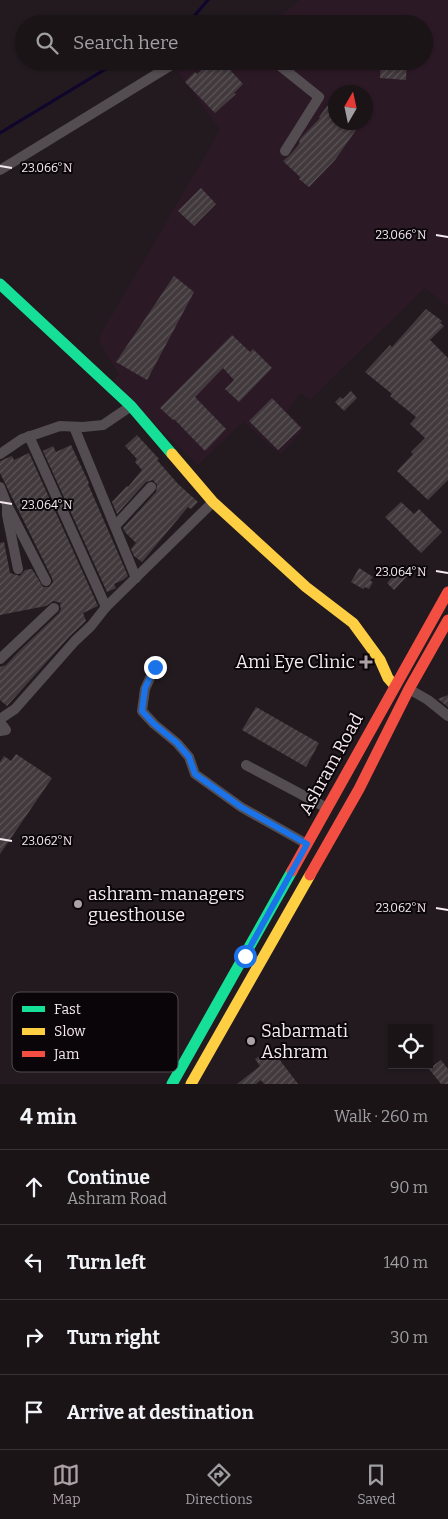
<!DOCTYPE html>
<html lang="en">
<head>
<meta charset="utf-8">
<style>
	body { margin:0; font-family:Bitter,serif; background:#272124; color:#f1f3f6 }
	.controls { position:absolute; right:15px; bottom:15px; display:grid; overflow:hidden; border-radius:0px; box-shadow:0 1px 4px #0004 }
	.controls button { width:45px; height:45px; display:grid; place-items:center; padding:0; border:0; border-bottom:1px solid #383336; background:#1a1417; color:#f1f3f6; font:25px sans-serif }
	.compass { position:absolute; left:328px; top:85px; width:45px; height:45px; border-radius:50%; background:#1a1417; box-shadow:0 1px 4px #0004; rotate:9deg }
	.stop { position:absolute; width:15px; height:15px; margin:-11px; border:4px solid #1a73e8; border-radius:50%; background:#fff }
	.stop.end { background:#1a73e8; border-color:#fff; box-shadow:0 1px 5px #0008 }
	.list { margin:0; padding:0; list-style:none }
	h2 { display:flex; justify-content:space-between; align-items:center; height:65px; margin:0; padding:0 20px; font-size:21px }
	h2 small { font-size:16px; font-weight:400; color:#9f9ea1 }
	.list li { display:grid; grid-template-columns:32px 1fr auto; gap:15px; align-items:center; box-sizing:border-box; height:75px; padding:0 20px; border-top:1px solid #383336 }
	.list b { display:block; font-size:19px; white-space:nowrap }
	.list p { margin:0; font-size:16px; white-space:nowrap; color:#9f9ea1 }
	.list em { font-size:16px; font-style:normal; color:#9f9ea1 }
	.icon { flex:none; width:28px; height:28px; fill:none; stroke:currentColor; stroke-width:2; stroke-linecap:round; stroke-linejoin:round }
	.map { position:relative; flex:none; width:448px; height:1084px; overflow:hidden }
	.search { position:absolute; background:#1a1417; box-shadow:0 1px 4px #0004; left:15px; right:15px; top:15px; height:55px; display:flex; align-items:center; gap:12px; box-sizing:border-box; padding:0 18px; border-radius:28px; color:#9f9ea1; font-size:19px }
	.sheet { height:365px; background:#1a1417 }
	nav { display:flex; justify-content:space-around; align-items:center; box-sizing:border-box; height:70px; border-top:1px solid #383336; background:#1a1417; font-size:14px; color:#9f9ea1 }
	nav a { display:grid; justify-items:center; gap:2px }
	nav .on { color:#aba1a7 }
	.map>svg:first-child { display:block }
	.built { fill:#2c1926; fill-rule:evenodd }
	.lines { fill:none; stroke-linecap:round; stroke-linejoin:round }
	.stream { stroke:#0f052d; stroke-width:3 }
	.building { fill:url(#building-hatch) }
	.street { stroke:#534c50; stroke-width:10 }
	.fast { stroke:#16e098; stroke-width:11 }
	.slow { stroke:#ffcf43; stroke-width:11 }
	.jam { stroke:#f24e42; stroke-width:11 }
	.route { stroke:#1a73e8; stroke-width:6 }
	.ticks { fill:none; stroke:#f5e9f0; stroke-width:2 }
	.poi-dot { fill:#aba1a7; stroke:#0a0508; stroke-width:2 }
	.labels { text-anchor:middle; stroke-width:4; stroke-linejoin:round; paint-order:stroke }
	.poi-label { font-size:18px; fill:#f5e9f0; stroke:#0a0508; text-anchor:start }
	.street-label { font-size:18px; fill:#f5e9f0; stroke:#0a0508 }
	.key { fill:#0a0508; stroke:#50494e; stroke-width:1 }
	.key-label { font-size:14px; fill:#f5e9f0 }
	.ticks-label { font-size:12px; text-anchor:middle; fill:#f5e9f0; stroke:#0a0508; stroke-width:4; stroke-linejoin:round; paint-order:stroke }
</style>
</head>
<body>
<div class="map">
<svg width="448" height="1084" viewBox="0 0 448 1084">
	<defs>
		<pattern id="building-hatch" width="6" height="6" patternUnits="userSpaceOnUse" patternTransform="scale(1.25)"><rect width="6" height="6" fill="#41393c"/><path d="M-1 1l2-2M0 6l6-6M5 7l2-2" fill="none" stroke="#5d5658"/></pattern>
	</defs>
	<rect width="100%" height="100%" fill="#221a1f"/>
	<path class="built" d="M300,0H448V307L425,288L310,400L300,393L287,412L305,428L281,455L243,422L198,465L111,382L119,375L98,339L220,130L174,67L183,61H424V24H271ZM336,92H366V122H336Z"/>
	<g class="lines">
		<g class="stream">
			<path d="M181,24L195,15L208,0"/>
			<path d="M0,133L119,61"/>
		</g>
	</g>
	<g class="building">
		<path d="M211,61H222L243,84L234,93L236,94L215,113L185,82L195,72L197,74Z"/>
		<path d="M381,61L407,62L406,80L380,78Z"/>
		<path d="M328,105L336,111V122H347L356,130L335,160L309,187L299,179L300,177L283,161L290,155L300,143L299,142L300,139L320,118L319,117Z"/>
		<path d="M201,188L216,204L194,226L178,211Z"/>
		<path d="M174,276L194,292L147,380L116,362Z"/>
		<path d="M426,309L442,321L440,323L444,326L430,340L448,358V480L428,500L397,471L413,454L411,452L425,438L410,424L416,417L390,396L392,394L365,372L390,345L392,347Z"/>
		<path d="M232,335L250,352L253,349L272,368L239,402L225,389L234,380L223,368L195,397L226,429L205,451L174,419L173,420L160,408Z"/>
		<path d="M351,391L357,398L344,411L335,402L340,397L343,399Z"/>
		<path d="M272,398L301,428L278,450L249,421Z"/>
		<path d="M137,435L159,459L157,460L178,484L198,502L191,509L188,507L142,562L134,556L131,549L136,543L125,532L123,528L156,492L157,485L153,480L146,482L117,514L112,502L127,486L128,487L142,470L135,462L137,459L125,446Z"/>
		<path d="M71,445L89,483L88,484L128,576L123,580L114,584L116,588L114,589L107,592L43,451L53,446L56,452Z"/>
		<path d="M29,453L98,606L83,613L86,621L70,636L7,706L0,700V667L6,665L19,651L59,613L61,609L60,605L61,603L53,601L46,606L0,615V543L4,542L10,573L20,576L25,570L32,569L43,587H49L53,582L52,578L0,473V461L12,456L14,460Z"/>
		<path d="M401,502L414,514L419,509L442,532L421,553L385,517Z"/>
		<path d="M402,566L410,573L394,590L387,583Z"/>
		<path d="M359,568L373,577L370,581L373,582L369,589L365,587L363,589L351,582Z"/>
		<path d="M448,695V707L438,699Z"/>
		<path d="M256,707L319,743L306,767L242,730Z"/>
		<path d="M16,754L52,778L0,854V762L4,756L11,761Z"/>
		<path d="M264,1053L269,1060L276,1055L298,1084H264L261,1080L256,1084H237L260,1066L255,1059Z"/>
		<path d="M441,1060L448,1069V1084H441L429,1069Z"/>
	</g>
	<g class="lines">
		<g class="street">
			<path d="M274,61L319,97L285,151"/>
			<path d="M0,170L178,61"/>
			<path d="M74,427L136,578"/>
			<path d="M29,436L106,607"/>
			<path d="M0,454L22,439L60,426L83,427L103,425L131,406"/>
			<path d="M0,487L7,505V515L18,569"/>
			<path d="M7,505L46,581"/>
			<path d="M115,526L151,487"/>
			<path d="M0,659L54,608"/>
			<path d="M155,667L145,689L142,711L154,724L177,743L189,757L195,774L241,807L307,844"/>
			<path d="M409,689L428,700L448,716"/>
			<path d="M0,719L15,709L75,641L91,626L106,607L213,502"/>
			<path d="M0,722L6,730L0,731"/>
			<path d="M246,765L327,808"/>
		</g>
		<g class="fast">
			<path d="M0,284L131,406L172,454"/>
			<path d="M172,1084L292,871"/>
		</g>
		<g class="slow">
			<path d="M172,454L213,502L306,587L353,623L380,660L388,678L395,686"/>
			<path d="M191,1084L310,875"/>
		</g>
		<g class="jam">
			<path d="M292,871L448,592"/>
			<path d="M310,875L359,789L409,689L448,620"/>
		</g>
	</g>
	<g class="lines">
		<path class="route" d="M155,667L145,688L142,711L154,724L177,743L189,757L195,774L241,807L307,844L245,956"/>
	</g>
	<path class="ticks" d="M0,166L12,168M436,235L448,237M0,502L12,504M436,571L448,573M0,839L12,841M436,908L448,910"/>
	<g class="poi-dot">
		<path d="M363.5 654.5h5v5h5v5h-5v5h-5v-5h-5v-5h5z"/>
		<circle cx="78" cy="904" r="5"/>
		<circle cx="251" cy="1041" r="5"/>
	</g>
	<g class="labels">
		<g class="poi-label">
			<text x="355" y="668" text-anchor="end">Ami Eye Clinic</text>
			<text x="88" y="900">ashram-managers<tspan x="88" dy="21">guesthouse</tspan></text>
			<text x="261" y="1037">Sabarmati<tspan x="261" dy="21">Ashram</tspan></text>
		</g>
		<g class="street-label">
			<text transform="translate(331 764) rotate(-61)" y="6">Ashram Road</text>
		</g>
	</g>
	<rect x="12" y="992" width="166" height="80" rx="8" class="key"/>
	<rect x="22" y="1006" width="23" height="6" fill="#16e098"/>
	<rect x="22" y="1028" width="23" height="7" fill="#ffcf43"/>
	<rect x="22" y="1051" width="23" height="6" fill="#f24e42"/>
	<g class="key-label">
		<text x="54" y="1014">Fast</text>
		<text x="54" y="1036">Slow</text>
		<text x="54" y="1059">Jam</text>
	</g>
	<g class="ticks-label">
		<text x="47" y="172">23.066°N</text>
		<text x="401" y="239">23.066°N</text>
		<text x="47" y="509">23.064°N</text>
		<text x="401" y="576">23.064°N</text>
		<text x="47" y="845">23.062°N</text>
		<text x="401" y="912">23.062°N</text>
	</g>
</svg>
<div class="controls">
<button><svg class="icon" aria-label="locate" viewBox="0 0 24 24"><circle cx="12" cy="12" r="6"/><path d="M12 2v4M12 18v4M2 12h4M18 12h4"/></svg></button>
</div>
<svg class="compass" viewBox="-18 -18 36 36"><path d="M0-13l5 13h-10z" fill="#e53935"/><path d="M0 13l5-13h-10z" fill="#9f9ea1"/></svg>
<div class="stop" style="left:245px;top:956px"></div>
<div class="stop end" style="left:155px;top:667px"></div>
<div class="search"><svg class="icon" aria-label="search" viewBox="0 0 24 24"><circle cx="10" cy="10" r="6"/><path d="M15 15l6 6"/></svg>Search here</div>
</div>
<section class="sheet">
<h2>4 min<small>Walk · 260 m</small></h2>
<ul class="list">
<li><svg class="icon" aria-label="ahead" viewBox="0 0 24 24"><path d="M12 20V5M6 11l6-6 6 6"/></svg><div><b>Continue</b><p>Ashram Road</p></div><em>90 m</em></li>
<li><svg class="icon" aria-label="left" viewBox="0 0 24 24"><path d="M17 20v-9H6M10 6l-5 5 5 5"/></svg><div><b>Turn left</b></div><em>140 m</em></li>
<li><svg class="icon" aria-label="right" viewBox="0 0 24 24"><path d="M7 20v-9h11M14 6l5 5-5 5"/></svg><div><b>Turn right</b></div><em>30 m</em></li>
<li><svg class="icon" aria-label="arrive" viewBox="0 0 24 24"><path d="M6 21V4h12l-3 4 3 4H6"/></svg><div><b>Arrive at destination</b></div></li>
</ul>
</section>
<nav>
<a class="on"><svg class="icon" aria-label="map" viewBox="0 0 24 24"><path d="M3 6l6-2 6 2 6-2v14l-6 2-6-2-6 2zM9 4v14M15 6v14"/></svg>Map</a>
<a><svg class="icon" aria-label="directions" viewBox="0 0 24 24"><path d="M12 3l9 9-9 9-9-9zM9 14v-3h6M13 9l2 2-2 2"/></svg>Directions</a>
<a><svg class="icon" aria-label="saved" viewBox="0 0 24 24"><path d="M7 4h10v16l-5-4-5 4z"/></svg>Saved</a>
</nav>
</body>
</html>
